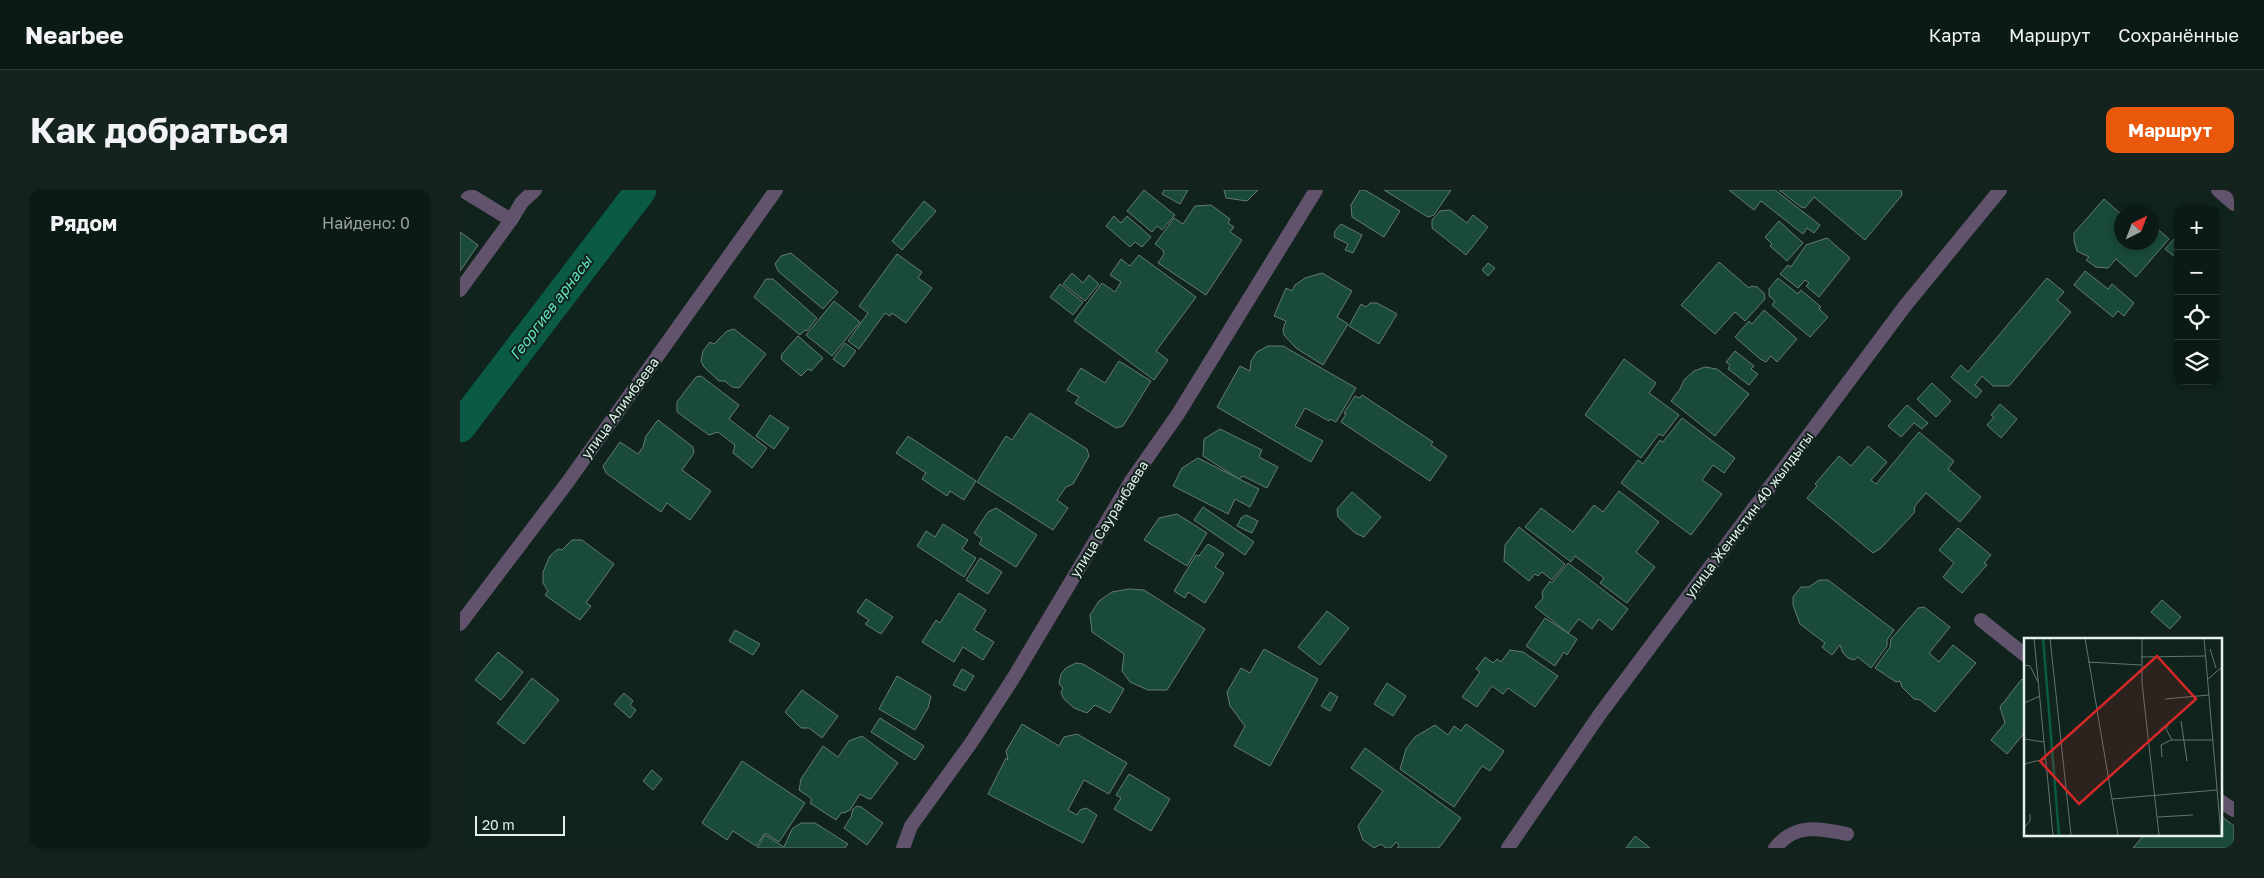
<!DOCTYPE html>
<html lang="ru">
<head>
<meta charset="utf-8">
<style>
	body { margin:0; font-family:"Golos Text",sans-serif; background:#15231f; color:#f1f3f6 }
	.controls { position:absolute; right:15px; top:15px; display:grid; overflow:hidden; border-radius:10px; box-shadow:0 2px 8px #0003 }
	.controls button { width:45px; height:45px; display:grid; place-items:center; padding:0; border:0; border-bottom:1px solid #2c3835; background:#0c1a16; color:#f1f3f6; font:25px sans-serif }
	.compass { position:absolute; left:1654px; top:15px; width:45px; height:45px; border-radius:50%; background:#0c1a16; box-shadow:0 2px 8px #0003; rotate:42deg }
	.scale { position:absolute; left:15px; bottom:12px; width:90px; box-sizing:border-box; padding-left:5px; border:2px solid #e5f1ec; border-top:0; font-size:14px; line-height:18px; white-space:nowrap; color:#e5f1ec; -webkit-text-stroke:4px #10231d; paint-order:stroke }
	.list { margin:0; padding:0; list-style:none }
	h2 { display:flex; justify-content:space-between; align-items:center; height:65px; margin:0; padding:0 20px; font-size:21px }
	h2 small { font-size:16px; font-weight:400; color:#9aa1a1 }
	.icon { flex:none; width:28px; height:28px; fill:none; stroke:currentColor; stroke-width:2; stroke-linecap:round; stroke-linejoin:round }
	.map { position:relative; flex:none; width:1774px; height:658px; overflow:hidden; border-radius:10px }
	header { display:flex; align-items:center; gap:30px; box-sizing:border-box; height:70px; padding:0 25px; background:#0c1a16; border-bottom:1px solid #2c3835 }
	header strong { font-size:24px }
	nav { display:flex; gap:28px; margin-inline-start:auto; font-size:18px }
	.intro { display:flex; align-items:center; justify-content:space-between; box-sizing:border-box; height:120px; padding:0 30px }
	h1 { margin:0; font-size:35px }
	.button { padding:12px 22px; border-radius:10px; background:#ea580c; color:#fff; font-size:18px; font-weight:700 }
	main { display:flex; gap:30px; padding:0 30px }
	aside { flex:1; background:#0c1a16; border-radius:10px; box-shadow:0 2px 8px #0003 }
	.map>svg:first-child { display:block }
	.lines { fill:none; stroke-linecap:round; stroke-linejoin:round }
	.canal { stroke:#0a5a46; stroke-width:31 }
	.building { fill:#194a3c; stroke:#657b73 }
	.service { stroke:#62536c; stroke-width:14 }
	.minor { stroke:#62536c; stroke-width:14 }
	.labels { text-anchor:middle; stroke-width:4; stroke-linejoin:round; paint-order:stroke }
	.street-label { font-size:14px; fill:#e5f1ec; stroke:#10231d }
	.water-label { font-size:15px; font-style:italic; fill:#61e3bd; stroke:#10231d }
	.inset-river { fill:none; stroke:#0a5a46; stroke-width:2.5 }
	.inset-road { fill:none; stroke:#657570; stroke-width:1 }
	.view { fill:#d62828; fill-opacity:0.15; stroke:#d62828; stroke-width:2.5 }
	.inset-edge { fill:none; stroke:#e5f1ec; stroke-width:2.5 }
</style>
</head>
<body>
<header>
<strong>Nearbee</strong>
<nav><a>Карта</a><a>Маршрут</a><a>Сохранённые</a></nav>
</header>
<div class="intro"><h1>Как добраться</h1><a class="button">Маршрут</a></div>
<main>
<aside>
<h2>Рядом<small>Найдено: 0</small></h2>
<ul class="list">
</ul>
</aside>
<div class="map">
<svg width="1774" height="658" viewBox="0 0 1774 658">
	<rect width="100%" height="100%" fill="#10231d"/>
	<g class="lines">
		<path class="canal" d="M0,237L181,0"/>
	</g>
	<g class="building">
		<path d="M684,0L715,25L702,40L697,36L692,42L667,21Z"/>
		<path d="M704,0H728L720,14L702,4Z"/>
		<path d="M764,0H798L787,11L766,8Z"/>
		<path d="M900,0H905L940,21L924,47L892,27L891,15Z"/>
		<path d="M924,0H991L974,25L968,27Z"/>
		<path d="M1269,0H1315L1360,35L1354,43L1347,38L1343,44L1301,11L1294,20Z"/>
		<path d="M1319,0H1441L1442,5L1405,50L1354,7L1345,18L1341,17Z"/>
		<path d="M1644,9L1662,25V52H1692V34L1709,49L1676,87L1656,69L1648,78L1636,77L1626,70L1629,67L1617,61L1614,51V43Z"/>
		<path d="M464,11L476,21L442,60L432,51Z"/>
		<path d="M751,15L770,29L768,33L774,37L770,42L782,50L746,105L698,73L704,64L703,60L695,54L714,28L723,34L735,16Z"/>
		<path d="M990,20L1007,33L1013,25L1028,37L1006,65L972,38V30L980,21Z"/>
		<path d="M654,26L661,33L667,26L691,47L682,57L675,52L670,57L646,36Z"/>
		<path d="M1319,31L1343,53L1327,71L1310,56L1312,54L1305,47Z"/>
		<path d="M881,34L902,45L893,63L885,60L888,54L874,47L875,41Z"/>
		<path d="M0,42L18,55L0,81Z"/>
		<path d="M1367,48L1390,68L1359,107L1346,96L1349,93L1345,90L1338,98L1320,84L1328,75L1331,77L1346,55Z"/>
		<path d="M1714,49L1718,53V64L1715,67L1705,59Z"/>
		<path d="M331,63L378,102L363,119L318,81L315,74L321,66Z"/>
		<path d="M437,64L462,82L458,88L472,98L446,133L432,123L430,126L425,123L399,159L388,151L408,123L399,116Z"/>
		<path d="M679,65L736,107L696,161L708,170L694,190L614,131L642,93L655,102L661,92L650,85L661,69L670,76Z"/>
		<path d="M1259,72L1289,98L1291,96L1297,97L1304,103L1305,109L1285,131L1275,122L1255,144L1221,115Z"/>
		<path d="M1028,73L1035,78L1028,86L1022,80Z"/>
		<path d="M1625,81L1648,99L1652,94L1674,113L1664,126L1658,121L1653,127L1614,95Z"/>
		<path d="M612,83L623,93L629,85L639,94L625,111L603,94Z"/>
		<path d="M862,83L892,101L877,127L888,134L863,175L836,158L824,145L823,139L826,131L814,126L826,98L832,101L835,95L845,88Z"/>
		<path d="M1318,88L1338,104L1341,100L1361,117L1359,119L1368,127L1350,147L1312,115L1315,111L1309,106V99Z"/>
		<path d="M1587,88L1604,102L1597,110L1611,122L1549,196H1533L1522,186L1515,195L1522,201L1516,208L1491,187L1501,175L1508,182Z"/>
		<path d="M306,89H313L357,128L347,141L345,140L340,145L294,107Z"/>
		<path d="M600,94L623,112L613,125L590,107Z"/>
		<path d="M374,111L400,132L372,166L346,145Z"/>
		<path d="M910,113H917L937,124L919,154L889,136L901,114L906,117Z"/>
		<path d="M1304,120L1337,149L1317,172L1311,166L1306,172L1300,169L1275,147L1289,131L1292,134Z"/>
		<path d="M274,139L306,164L279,198L272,197L265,191H259L244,177L241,171L243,161L250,152L254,154L267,141Z"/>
		<path d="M338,146L363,168L351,181L348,179L341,186L321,169L322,164Z"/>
		<path d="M385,153L396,161L384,177L373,169Z"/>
		<path d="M808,156H823L896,198L876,232L870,229L869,231L845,218L835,236L863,251L851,272L757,217L780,176L790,181L791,171L797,162Z"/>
		<path d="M1275,161L1294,176L1291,179L1298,184L1289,195L1268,179L1270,175L1266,172Z"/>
		<path d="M1164,169L1196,193L1189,203L1219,225L1203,246L1199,244L1181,268L1125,225Z"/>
		<path d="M659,171L691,191L663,236L656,238L615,213L619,207L607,200L621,178L645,193Z"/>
		<path d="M1245,177L1257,179L1289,204L1255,246L1211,211L1220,199L1224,190L1234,181Z"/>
		<path d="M241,186L279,215L269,229L307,258L292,278L273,263L275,255L258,242L249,245L217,222V212L236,187Z"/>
		<path d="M1472,193L1491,211L1476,227L1457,209Z"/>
		<path d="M902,205L973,252L971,255L987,266L970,291L881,232L886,224L884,223L895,206L900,208Z"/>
		<path d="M1540,214L1557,229L1541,248L1527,235L1534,227L1531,225Z"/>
		<path d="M1447,215L1468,233L1462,239L1454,233L1441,247L1428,236Z"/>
		<path d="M570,223L627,259L629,266L613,294L606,297L597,310L608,318L593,340L517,292L546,246L552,250Z"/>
		<path d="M310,225L329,238L314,259L296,246Z"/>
		<path d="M1222,228L1275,268L1264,283L1253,275L1242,290L1262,304L1231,345L1161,293L1178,270L1183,274L1200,250L1203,252Z"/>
		<path d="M198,230L233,257L234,263L222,280L251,301L230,330L207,313L201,322L146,283L143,276L160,252L178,264L183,257L186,246Z"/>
		<path d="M760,239L802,260L799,267L818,277L807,298L783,286L779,289L743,266L744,249Z"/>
		<path d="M1459,242L1494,271L1488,279L1521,307L1500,332L1466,303L1455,316L1454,323L1421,358L1413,363L1347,308L1357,296L1355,294L1379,266L1391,276L1408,256L1427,272L1411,290L1416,294Z"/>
		<path d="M448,246L516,291L504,310L490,301L487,306L462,289L466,283L436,263Z"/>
		<path d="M738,268L799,299L790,317L775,309L768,324L713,296L722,278Z"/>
		<path d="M1159,301L1199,332L1176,362L1195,377L1167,413L1140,393L1144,388L1115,366L1111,372L1065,337L1081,318L1113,342L1134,315L1143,322Z"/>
		<path d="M892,302L921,327L904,347L895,343L878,327L877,319Z"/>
		<path d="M743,317L794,352L785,365L734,330Z"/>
		<path d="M536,318L577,345L556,377L519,354L522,349L514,343L528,322Z"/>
		<path d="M717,324L747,343L727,376L684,350L699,328Z"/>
		<path d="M786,325L798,331L792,343L777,336L781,328Z"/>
		<path d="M483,334L508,350L502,359L516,368L504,387L457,356L466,341L475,347Z"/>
		<path d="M1059,337L1105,374L1092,390L1082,382L1078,386L1075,384L1069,391L1044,371L1045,355Z"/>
		<path d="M1498,338L1531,365L1524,373L1527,375L1502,403L1483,387L1494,373L1479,360Z"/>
		<path d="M112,350H122L154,374L126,413L131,416L120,430L85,405L88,401L83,393V382L90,366L98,359L102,360Z"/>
		<path d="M748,354L764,364L755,377L764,383L745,413L728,402L725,408L714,401L736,365L739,366Z"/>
		<path d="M520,368L542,382L528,404L506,390Z"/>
		<path d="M1108,373L1168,419L1152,440L1139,429L1132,439L1119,429L1108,443L1075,417L1083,408L1082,402L1090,391L1092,393Z"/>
		<path d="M1359,390H1368L1434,440L1427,450V456L1411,478L1398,467L1394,470L1388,468L1383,463L1380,455L1372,465L1362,457L1365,453L1340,434L1333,415V407L1341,397H1349Z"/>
		<path d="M669,399L684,400L745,439L707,500H688L670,492L662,481L664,464L632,442L630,425L639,411L652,402Z"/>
		<path d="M499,403L526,420L514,440L534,452L523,470L503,457L494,472L462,452L476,430L480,433Z"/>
		<path d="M406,409L433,427L421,444L405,434L409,430L397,422Z"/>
		<path d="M1702,410L1721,427L1710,439L1691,422Z"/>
		<path d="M1464,417L1490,437L1469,463L1479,472L1493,455L1516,473L1475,522L1460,510L1454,509L1442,497L1440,491L1436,492L1415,478L1430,457L1431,449L1458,418Z"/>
		<path d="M867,421L889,438L860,475L838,457Z"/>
		<path d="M1085,428L1117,449L1107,465L1104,462L1095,476L1066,456Z"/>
		<path d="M275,440L300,454L293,465L269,451Z"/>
		<path d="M804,459L858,489L810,576L774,556L785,536L770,516L767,502L781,478L790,483Z"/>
		<path d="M1050,460L1063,462L1098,486L1075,517L1048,498L1043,504L1032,496L1017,517L1002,507L1020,482L1016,479L1025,467L1033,473L1037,469L1041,472Z"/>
		<path d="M38,462L63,482L41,510L15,490Z"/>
		<path d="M616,473L623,474L664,499L650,523L635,515L627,523L614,518L604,509L601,503L603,498L599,494L601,484L606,478Z"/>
		<path d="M502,479L514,486L505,501L493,495Z"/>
		<path d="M437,486L471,506L468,518L455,540L419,519Z"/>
		<path d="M72,488L99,510L64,554L37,533Z"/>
		<path d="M1562,489L1565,492V542L1547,564L1531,550L1545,533L1540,517Z"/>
		<path d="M927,493L946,506L933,526L914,514Z"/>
		<path d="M342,500L378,526L362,548L349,538H341L325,522Z"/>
		<path d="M870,502L878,507L870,521L861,516Z"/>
		<path d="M164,503L173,511L170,515L176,520L170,528L154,514Z"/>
		<path d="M420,528L464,556L455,570L411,542Z"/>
		<path d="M562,534L599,556L604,547L617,544L667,573L649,604L624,590L608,620L617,625L620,620L626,618L637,625L623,653L528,604L546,568L548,570L546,561Z"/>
		<path d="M1006,534L1044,561L1030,581L1022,576L994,617L940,579L946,559L955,547L975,535L988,545L994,536L1001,541Z"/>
		<path d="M402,546L438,573L411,609L407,608L400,604L390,620L384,623L382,622L376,630L350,613L352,609L339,600L341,589L363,556L378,567L389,551Z"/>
		<path d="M905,558L1001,628L979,658H937L939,655L936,652L931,658H926L921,654L914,658L903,650L898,636L923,601L891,578Z"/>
		<path d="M282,571L345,613L319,652L305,643L296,656L273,641L267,650L242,633Z"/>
		<path d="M192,580L202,589L193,600L183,591Z"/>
		<path d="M669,584L710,609L691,641L654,619L661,608L656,605Z"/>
		<path d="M397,616L401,617L423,633L407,655L384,638L391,627L393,619Z"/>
		<path d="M1760,625L1774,636V658H1673L1685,644H1760Z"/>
		<path d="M341,633H355L388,654L385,658H297L305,645L324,657L332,639Z"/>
		<path d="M1175,646L1190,658H1166Z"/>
	</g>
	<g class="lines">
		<path class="service" d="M1315,658C1335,633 1359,638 1387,644"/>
		<g class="minor">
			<path d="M2,0L51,30"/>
			<path d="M1758,0L1774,14"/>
			<path d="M0,100L51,30L62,12L75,0"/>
			<path d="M1521,430L1565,465"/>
			<path d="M0,434L107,293L316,0"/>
			<path d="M1760,611L1774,620"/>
			<path d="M443,658L451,636L511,553L554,487L671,291L718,224L856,0"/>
			<path d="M1048,658L1140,524L1445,116L1540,0"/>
		</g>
	</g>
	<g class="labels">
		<g class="street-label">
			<text transform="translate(160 218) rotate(-54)" y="5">улица Алимбаева</text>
			<text transform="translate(1289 325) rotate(-53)" y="5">улица Женистин 40 жылдыгы</text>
			<text transform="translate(649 329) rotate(-58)" y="5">улица Сауранбаева</text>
		</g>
		<g class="water-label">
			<text transform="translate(91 118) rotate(-53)" y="5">Георгиев арнасы</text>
		</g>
	</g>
	<g transform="translate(1564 448)">
		<rect width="198" height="198" fill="#10231d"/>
		<path class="inset-river" d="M19,0L35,197"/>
		<path class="inset-road" d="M10,0L29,197M26,0L47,197M61,0L94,197M118,0V45L135,197M180,0L197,197M186,11L192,30M117,19L182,18M64,24L117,27M0,27L6,28L14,44M184,41L198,29M141,61L185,57M0,65L16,58M145,83L142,91L148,102M157,83L163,123M0,101L20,104M138,119L137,107L147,102H189M0,126L21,121M88,161L193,152M134,179L169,177M0,190L6,183V176"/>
		<path class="view" d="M133,18L172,61L55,166L16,123Z"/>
		<rect width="198" height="198" class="inset-edge"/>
	</g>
</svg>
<div class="controls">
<button>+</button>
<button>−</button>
<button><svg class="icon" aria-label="locate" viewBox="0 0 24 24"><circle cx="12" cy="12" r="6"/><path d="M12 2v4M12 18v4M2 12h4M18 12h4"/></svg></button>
<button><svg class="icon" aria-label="layers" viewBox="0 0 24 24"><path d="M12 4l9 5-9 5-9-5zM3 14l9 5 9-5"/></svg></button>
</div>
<svg class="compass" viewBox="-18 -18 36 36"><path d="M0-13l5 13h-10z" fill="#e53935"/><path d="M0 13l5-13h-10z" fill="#9aa1a1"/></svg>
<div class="scale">20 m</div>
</div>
</main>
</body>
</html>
